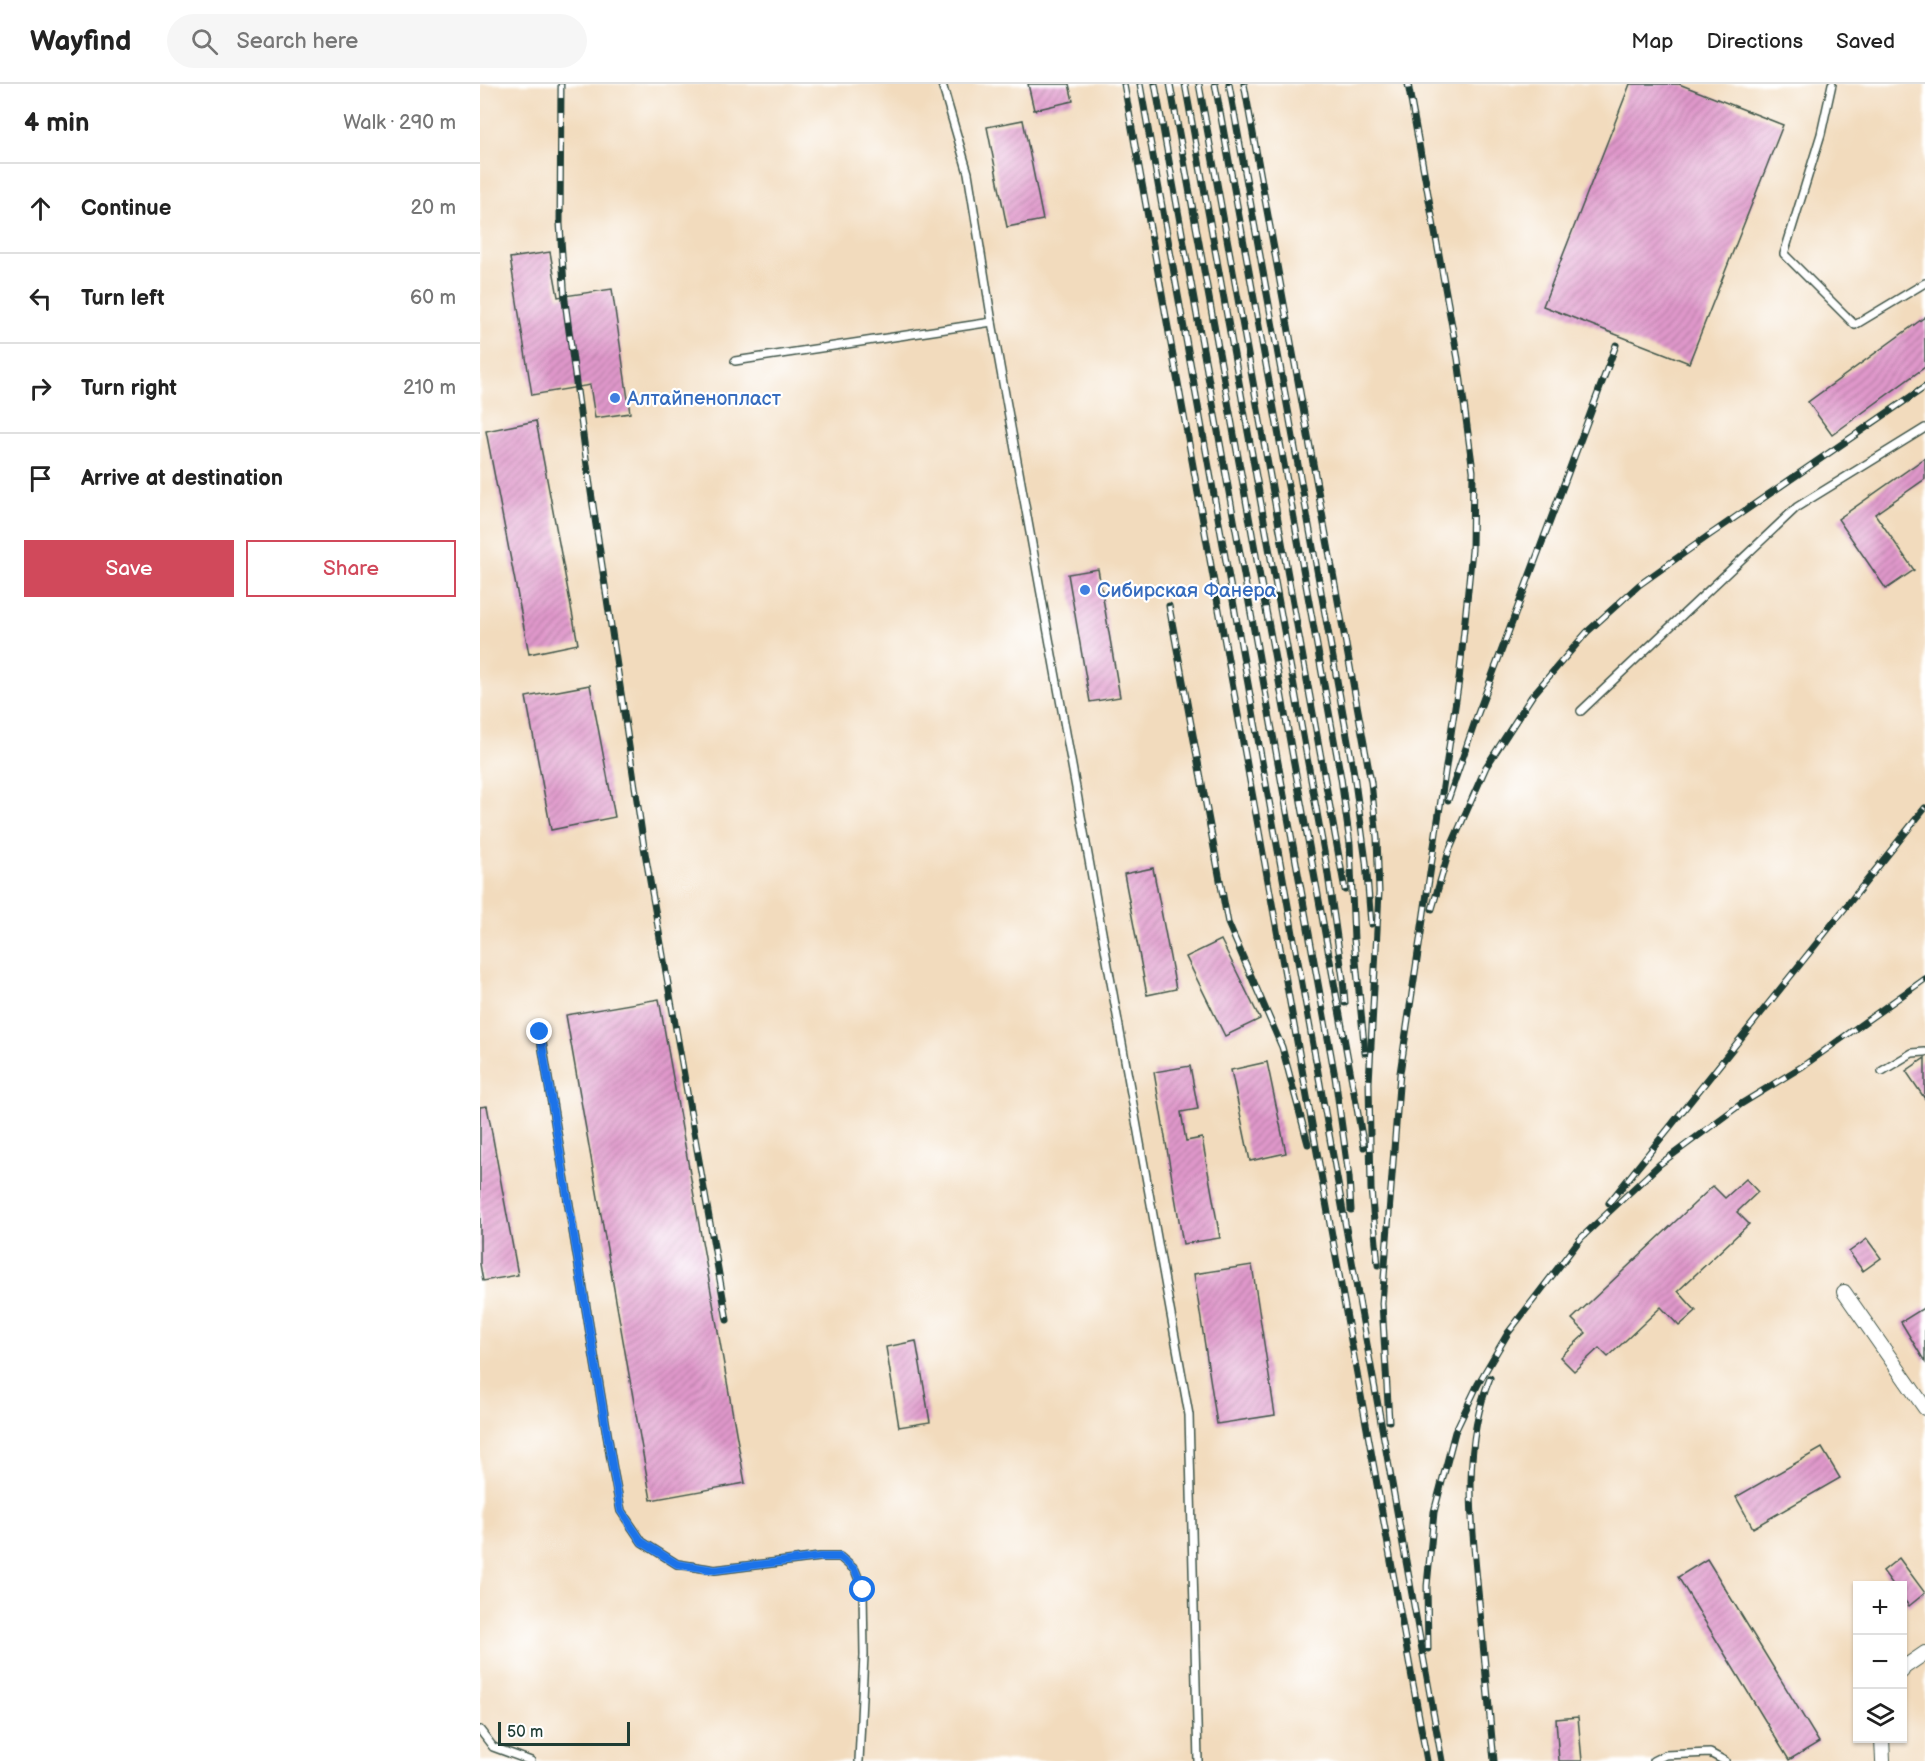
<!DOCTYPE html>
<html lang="en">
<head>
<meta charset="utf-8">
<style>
	body { margin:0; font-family:"Balsamiq Sans",sans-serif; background:#f6f6f6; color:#222 }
	.controls { position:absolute; right:18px; bottom:18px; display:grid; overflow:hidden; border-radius:0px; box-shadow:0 2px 4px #0004 }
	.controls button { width:54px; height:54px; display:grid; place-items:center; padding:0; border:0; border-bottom:2px solid #e0e0e0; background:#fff; color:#222; font:30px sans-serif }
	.scale { position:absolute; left:18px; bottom:15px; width:132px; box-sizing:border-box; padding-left:6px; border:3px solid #1f3d34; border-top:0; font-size:16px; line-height:21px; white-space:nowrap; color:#1f3d34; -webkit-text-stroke:4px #fff; paint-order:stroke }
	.stop { position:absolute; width:18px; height:18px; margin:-14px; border:4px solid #1a73e8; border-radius:50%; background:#fff }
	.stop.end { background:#1a73e8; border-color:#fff; box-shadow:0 2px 6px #0008 }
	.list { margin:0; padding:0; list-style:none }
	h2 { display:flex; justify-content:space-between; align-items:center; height:78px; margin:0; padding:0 24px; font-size:26px }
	h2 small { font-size:20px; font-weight:400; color:#767676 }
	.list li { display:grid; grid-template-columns:39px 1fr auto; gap:18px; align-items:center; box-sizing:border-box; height:90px; padding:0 24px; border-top:2px solid #e0e0e0 }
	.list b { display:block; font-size:22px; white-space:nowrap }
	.list em { font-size:20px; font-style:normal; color:#767676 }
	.actions { display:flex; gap:12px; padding:18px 24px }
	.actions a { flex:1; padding:14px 0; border:2px solid #d1495b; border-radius:0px; text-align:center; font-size:21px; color:#d1495b }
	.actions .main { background:#d1495b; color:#fff }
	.icon { flex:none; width:33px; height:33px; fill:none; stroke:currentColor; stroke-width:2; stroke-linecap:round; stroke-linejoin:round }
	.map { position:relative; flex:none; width:1445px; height:1677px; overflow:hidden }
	header { display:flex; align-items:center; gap:36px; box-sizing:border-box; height:84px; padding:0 30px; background:#fff; border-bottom:2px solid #e0e0e0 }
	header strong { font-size:28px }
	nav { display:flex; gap:33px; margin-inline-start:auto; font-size:21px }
	.search { width:420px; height:54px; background:#f6f6f6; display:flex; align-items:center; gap:15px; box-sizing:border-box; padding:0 21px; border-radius:33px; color:#767676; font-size:22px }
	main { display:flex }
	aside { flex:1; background:#fff }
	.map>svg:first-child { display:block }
	.building { fill:url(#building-hatch) }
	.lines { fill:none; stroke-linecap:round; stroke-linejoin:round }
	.service-casing { stroke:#3f5549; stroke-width:10 }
	.minor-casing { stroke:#3f5549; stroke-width:16 }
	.service { stroke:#fff; stroke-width:7 }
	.minor { stroke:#fff; stroke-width:14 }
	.rail-casing { stroke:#1f3d34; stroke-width:7 }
	.rail { stroke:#fff; stroke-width:4.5; stroke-dasharray:14; stroke-linecap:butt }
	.route { stroke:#1a73e8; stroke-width:8 }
	.shop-dot { fill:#3f7fe0; stroke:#fff; stroke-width:2 }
	.labels { text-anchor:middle; stroke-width:4.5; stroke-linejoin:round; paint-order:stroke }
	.shop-label { font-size:20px; fill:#366cbe; stroke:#fff; text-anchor:start }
</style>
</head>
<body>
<header>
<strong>Wayfind</strong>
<div class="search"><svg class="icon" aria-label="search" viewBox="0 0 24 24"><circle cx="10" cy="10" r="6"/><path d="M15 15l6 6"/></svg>Search here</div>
<nav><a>Map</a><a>Directions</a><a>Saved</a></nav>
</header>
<main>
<aside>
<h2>4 min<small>Walk · 290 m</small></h2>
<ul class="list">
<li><svg class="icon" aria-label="ahead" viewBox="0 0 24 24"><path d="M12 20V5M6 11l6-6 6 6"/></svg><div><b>Continue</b></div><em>20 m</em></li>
<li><svg class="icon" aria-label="left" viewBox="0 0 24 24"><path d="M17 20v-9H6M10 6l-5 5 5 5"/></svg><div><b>Turn left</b></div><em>60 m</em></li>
<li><svg class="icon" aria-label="right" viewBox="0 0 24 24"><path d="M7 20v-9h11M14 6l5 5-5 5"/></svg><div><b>Turn right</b></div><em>210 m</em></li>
<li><svg class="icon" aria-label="arrive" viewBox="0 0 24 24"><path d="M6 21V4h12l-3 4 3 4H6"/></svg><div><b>Arrive at destination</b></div></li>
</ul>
<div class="actions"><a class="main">Save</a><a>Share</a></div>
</aside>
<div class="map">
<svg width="1445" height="1677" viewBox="0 0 1445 1677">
	<defs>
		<pattern id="building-hatch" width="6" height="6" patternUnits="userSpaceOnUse" patternTransform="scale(1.5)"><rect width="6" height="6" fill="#e098cb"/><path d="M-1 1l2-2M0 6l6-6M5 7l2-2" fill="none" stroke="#b57da6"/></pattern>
	</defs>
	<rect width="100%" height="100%" fill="#fff"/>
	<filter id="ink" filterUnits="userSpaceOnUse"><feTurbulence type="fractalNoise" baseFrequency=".0167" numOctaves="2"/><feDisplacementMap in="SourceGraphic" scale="12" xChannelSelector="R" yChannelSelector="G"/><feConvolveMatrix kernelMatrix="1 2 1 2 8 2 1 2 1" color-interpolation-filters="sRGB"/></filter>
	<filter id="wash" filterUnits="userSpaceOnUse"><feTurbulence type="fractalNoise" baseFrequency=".008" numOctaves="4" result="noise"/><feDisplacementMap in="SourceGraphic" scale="24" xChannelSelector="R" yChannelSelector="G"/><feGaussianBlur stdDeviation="1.35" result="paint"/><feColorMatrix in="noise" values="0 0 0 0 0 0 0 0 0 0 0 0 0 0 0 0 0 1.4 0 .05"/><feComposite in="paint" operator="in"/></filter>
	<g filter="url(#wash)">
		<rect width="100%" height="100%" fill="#f2dbbd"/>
		<g id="blocks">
			<g class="building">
				<path d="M548,0H589L593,17L554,26Z"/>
				<path d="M1150,0H1199L1303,41L1209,279L1063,222Z"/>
				<path d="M543,36L563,136L527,143L507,43Z"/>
				<path d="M70,168L78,213L132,205L150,329L115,334L110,301L52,311L30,174Z"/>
				<path d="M1445,233V283L1352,351L1328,318Z"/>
				<path d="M56,337L98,560L49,570L6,347Z"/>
				<path d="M1445,374V395L1395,430L1434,486L1406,505L1358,435Z"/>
				<path d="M618,485L640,613L610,618L588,490Z"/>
				<path d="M110,601L135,733L71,746L46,613Z"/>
				<path d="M673,784L696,905L667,911L644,790Z"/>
				<path d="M741,856L780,935L745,952L706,873Z"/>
				<path d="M179,915L265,1399L171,1416L86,931Z"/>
				<path d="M1445,974V1015L1426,987Z"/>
				<path d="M787,978L806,1069L770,1077L751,986Z"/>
				<path d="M710,982L718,1025L701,1028L706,1057L722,1054L740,1154L703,1160L674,988Z"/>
				<path d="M7,1022L38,1191L3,1197L0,1180V1023Z"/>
				<path d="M1266,1095L1278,1108L1257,1128L1269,1140L1198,1207L1216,1227L1199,1242L1181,1223L1128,1273L1119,1264L1094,1287L1080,1273L1106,1249L1092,1235L1233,1102L1245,1114Z"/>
				<path d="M1387,1155L1401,1174L1383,1187L1369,1168Z"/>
				<path d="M772,1181L795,1331L737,1340L714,1190Z"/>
				<path d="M1445,1223V1278L1421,1238Z"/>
				<path d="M436,1257L450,1338L419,1343L406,1263Z"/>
				<path d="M1342,1364L1360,1394L1273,1444L1256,1413Z"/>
				<path d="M1419,1474L1445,1509L1429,1522L1422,1513V1502H1414L1403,1487Z"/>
				<path d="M1227,1475L1339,1658L1309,1676L1198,1493Z"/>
				<path d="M1098,1633L1102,1677H1079L1076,1635Z"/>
			</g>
		</g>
	</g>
	<g filter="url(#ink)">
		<use href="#blocks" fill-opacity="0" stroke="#3f5549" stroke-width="1.5"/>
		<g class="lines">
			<defs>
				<g id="service">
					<path d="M462,0L488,89L512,238L709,1331L718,1677"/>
					<path d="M1352,0L1341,50L1304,170L1375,241L1445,199"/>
					<path d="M255,277L512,238"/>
					<path d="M1101,627L1317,423L1445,344"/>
					<path d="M60,947L133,1386L141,1427L162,1458L197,1480L235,1486L340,1473H360L375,1486L383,1506L384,1571L379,1677"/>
					<path d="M1402,987L1432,969L1445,968"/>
					<path d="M0,1646L13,1663L51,1677"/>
					<path d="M1173,1677L1185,1671L1230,1669L1245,1677"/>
				</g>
				<g id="minor">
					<path d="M1364,1208L1445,1324"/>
					<path d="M1422,1587L1423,1584L1445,1569"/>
					<path d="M1402,1654L1403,1677"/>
				</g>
			</defs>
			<use href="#service" class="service-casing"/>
			<use href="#minor" class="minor-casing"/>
			<use href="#service" class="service"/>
			<use href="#minor" class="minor"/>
			<defs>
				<g id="rail">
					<path d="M81,0L80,140L85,217L107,381L164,763L247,1236"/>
					<path d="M644,0L947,1677"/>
					<path d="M660,0L962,1677"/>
					<path d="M675,0L855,993L869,1093L871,1126"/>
					<path d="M690,0L884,1063"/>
					<path d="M705,0L847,784L863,895L865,919"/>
					<path d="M719,0L865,806"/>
					<path d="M735,0L861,694L870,760L874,856L885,969"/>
					<path d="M749,0L874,690L886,778L891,840"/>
					<path d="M764,0L891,698L897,754L899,808L889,999L891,1105L898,1181"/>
					<path d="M689,522L748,839L802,963L828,1060"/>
					<path d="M968,716L997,632L1136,261"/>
					<path d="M952,825L969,767L1006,683L1052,612L1107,548L1159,501L1228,452L1445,303"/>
					<path d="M1129,1119L1445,724"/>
					<path d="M1010,1294C981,1364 992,1444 999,1517C1004,1570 1009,1624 1014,1677"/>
					<path d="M909,1337L902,1219L920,989L979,596L992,466L993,387L978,275L928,0"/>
					<path d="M948,1565L947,1502L954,1428L975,1348L998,1300L1028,1249L1101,1154L1180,1080L1261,1020L1323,982L1445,895"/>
				</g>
			</defs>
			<use href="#rail" class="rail-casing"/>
			<use href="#rail" class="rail"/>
		</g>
	</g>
	<g class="lines" filter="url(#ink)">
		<path class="route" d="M60,948L133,1386L141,1427L162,1458L197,1480L235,1486L340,1473H360L375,1486L383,1506"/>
	</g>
	<g class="shop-dot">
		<circle cx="135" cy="314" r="6"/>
		<circle cx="605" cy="506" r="6"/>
	</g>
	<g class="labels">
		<g class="shop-label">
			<text x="147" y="321">Алтайпенопласт</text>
			<text x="617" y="513">Сибирская Фанера</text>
		</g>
	</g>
</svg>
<div class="controls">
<button>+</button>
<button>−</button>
<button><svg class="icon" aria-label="layers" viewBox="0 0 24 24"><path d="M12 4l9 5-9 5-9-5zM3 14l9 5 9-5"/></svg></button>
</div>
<div class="scale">50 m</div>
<div class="stop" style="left:383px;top:1506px"></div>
<div class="stop end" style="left:60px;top:948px"></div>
</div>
</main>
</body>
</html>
